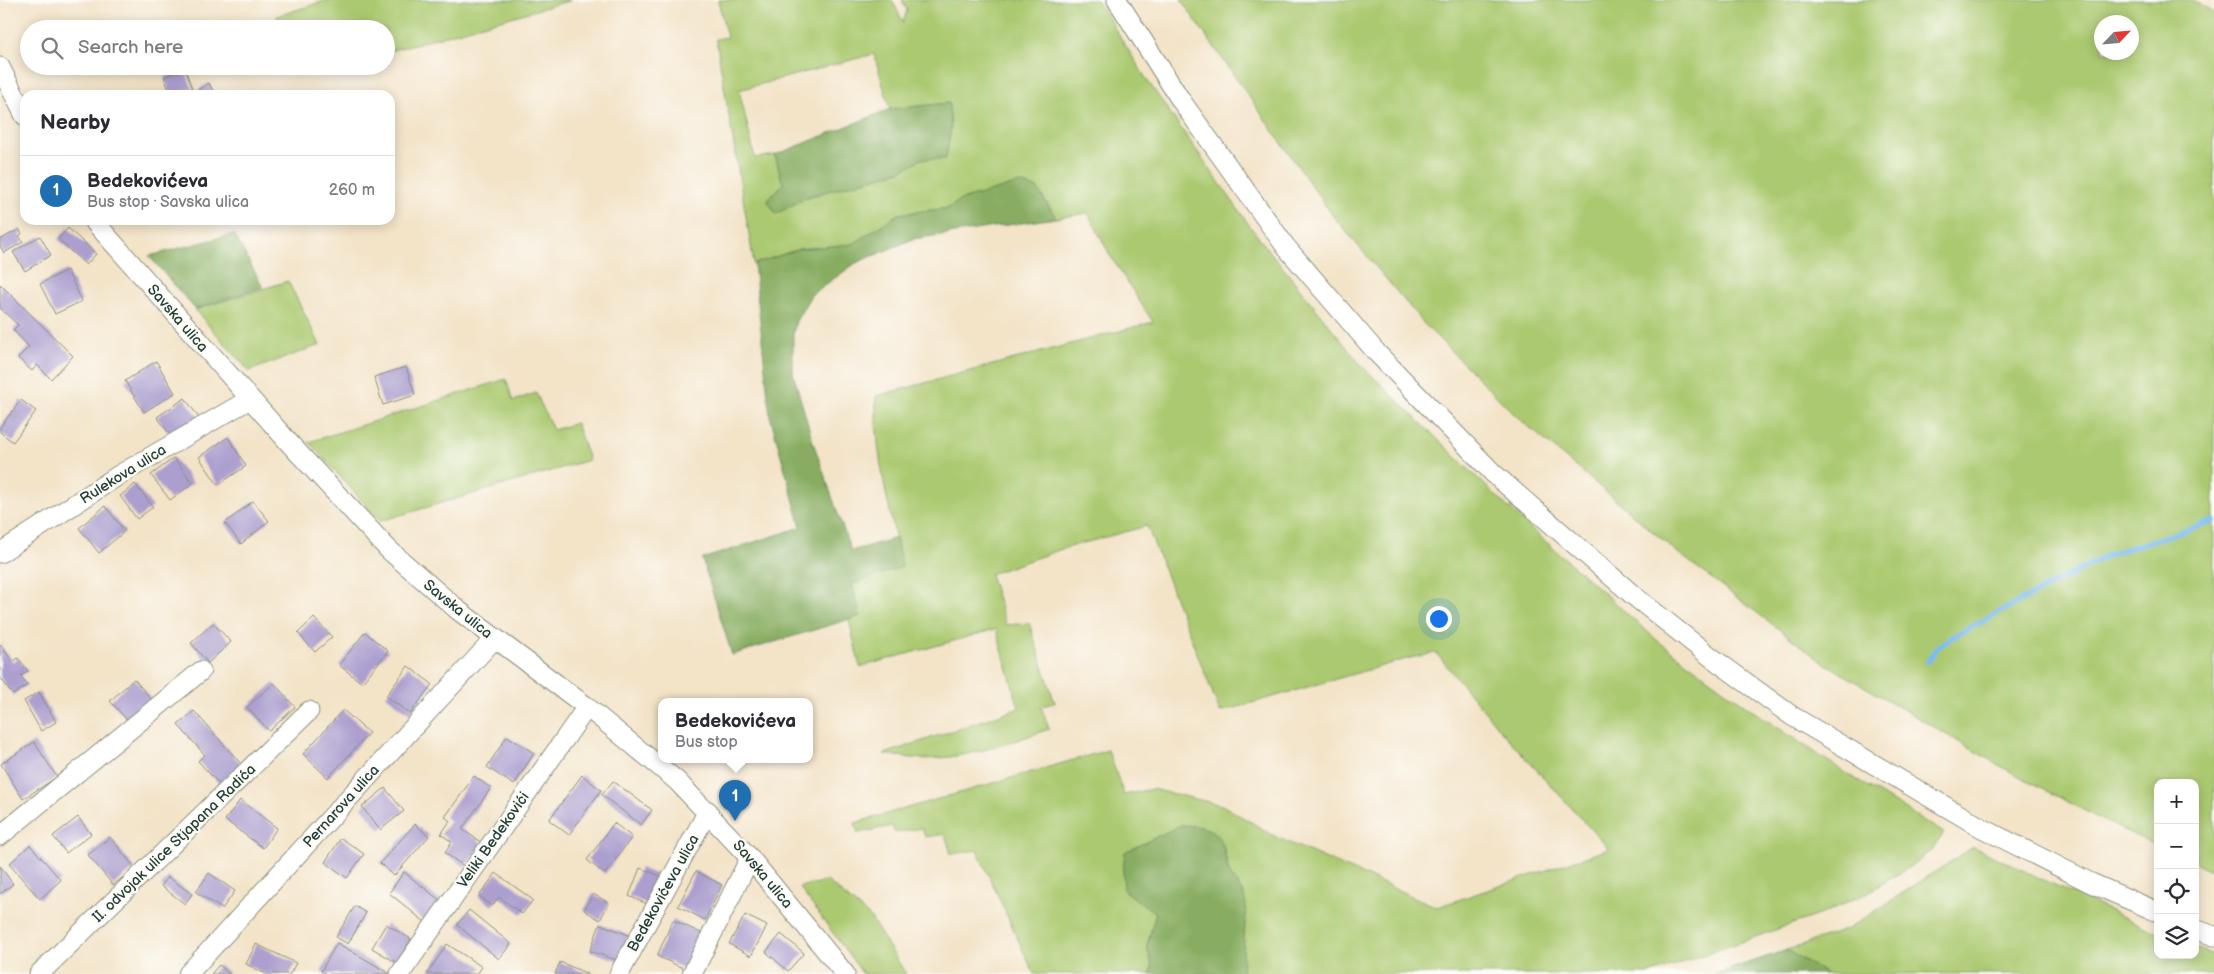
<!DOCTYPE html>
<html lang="en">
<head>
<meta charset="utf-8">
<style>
	body { margin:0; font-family:"Balsamiq Sans",sans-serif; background:#f2f2f3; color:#2b2b33 }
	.controls { position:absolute; right:15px; bottom:15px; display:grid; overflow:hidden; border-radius:10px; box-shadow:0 2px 12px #0003 }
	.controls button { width:45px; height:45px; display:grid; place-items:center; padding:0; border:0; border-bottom:1px solid #e1e1e2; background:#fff; color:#2b2b33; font:25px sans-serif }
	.compass { position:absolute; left:2094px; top:15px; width:45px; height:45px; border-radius:50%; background:#fff; box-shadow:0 2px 12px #0003; rotate:64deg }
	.you { position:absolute; left:1438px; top:618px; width:18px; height:18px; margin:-12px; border:4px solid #fff; border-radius:50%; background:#1a73e8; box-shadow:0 0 0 8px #1a73e833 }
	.badge { display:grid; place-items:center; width:32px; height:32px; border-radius:50%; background:#1f6fb2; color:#fff; font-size:16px; font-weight:700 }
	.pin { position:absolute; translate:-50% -41px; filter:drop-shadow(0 1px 2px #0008) }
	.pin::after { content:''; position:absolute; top:26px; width:18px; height:15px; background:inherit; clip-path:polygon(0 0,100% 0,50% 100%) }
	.popup { position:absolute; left:658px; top:698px; width:155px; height:65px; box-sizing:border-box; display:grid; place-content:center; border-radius:10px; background:#fff; filter:drop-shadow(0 1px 4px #0005); font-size:16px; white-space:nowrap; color:#7c7c81 }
	.popup b { font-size:19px; color:#2b2b33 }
	.popup::after { content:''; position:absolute; left:50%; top:100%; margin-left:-10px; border:10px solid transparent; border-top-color:#fff }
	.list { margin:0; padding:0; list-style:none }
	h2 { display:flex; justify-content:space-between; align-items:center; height:65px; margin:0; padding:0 20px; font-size:21px }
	h2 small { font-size:16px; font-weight:400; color:#7c7c81 }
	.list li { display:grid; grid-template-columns:32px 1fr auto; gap:15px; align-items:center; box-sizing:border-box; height:70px; padding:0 20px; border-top:1px solid #e1e1e2 }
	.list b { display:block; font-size:19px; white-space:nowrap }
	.list p { margin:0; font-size:16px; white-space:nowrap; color:#7c7c81 }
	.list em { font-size:16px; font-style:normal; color:#7c7c81 }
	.icon { flex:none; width:28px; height:28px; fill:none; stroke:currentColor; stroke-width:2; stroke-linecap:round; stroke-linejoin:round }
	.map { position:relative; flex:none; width:2214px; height:974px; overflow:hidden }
	.search { position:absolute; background:#fff; box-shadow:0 2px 12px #0003; left:20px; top:20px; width:375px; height:55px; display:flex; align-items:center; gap:12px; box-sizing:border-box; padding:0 18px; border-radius:28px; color:#7c7c81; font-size:19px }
	.panel { position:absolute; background:#fff; box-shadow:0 2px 12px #0003; left:20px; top:90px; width:375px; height:135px; border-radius:15px }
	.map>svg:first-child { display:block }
	.green { fill:#abc970; stroke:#658352; fill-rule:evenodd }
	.forest { fill:#88ad62; stroke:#54754b }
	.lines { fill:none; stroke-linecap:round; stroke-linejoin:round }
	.stream { stroke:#7cbbf0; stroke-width:5.5 }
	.building { fill:#ac9fcf }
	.minor-casing { stroke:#89907e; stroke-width:21 }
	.minor { stroke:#fff; stroke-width:19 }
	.labels { text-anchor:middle; stroke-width:4.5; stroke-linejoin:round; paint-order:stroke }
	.street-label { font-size:15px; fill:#1f3d34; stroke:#fdfcf7 }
</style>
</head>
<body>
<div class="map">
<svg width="2214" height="974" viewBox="0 0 2214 974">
	<rect width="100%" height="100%" fill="#fdfcf7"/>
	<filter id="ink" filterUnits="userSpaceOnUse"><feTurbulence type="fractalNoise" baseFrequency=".02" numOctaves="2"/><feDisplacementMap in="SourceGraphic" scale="10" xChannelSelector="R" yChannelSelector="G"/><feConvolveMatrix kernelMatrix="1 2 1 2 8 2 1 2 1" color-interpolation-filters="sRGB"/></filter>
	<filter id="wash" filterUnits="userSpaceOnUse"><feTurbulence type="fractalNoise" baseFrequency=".0096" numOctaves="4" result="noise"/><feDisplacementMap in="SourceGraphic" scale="20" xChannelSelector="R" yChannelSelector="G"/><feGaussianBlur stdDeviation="1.12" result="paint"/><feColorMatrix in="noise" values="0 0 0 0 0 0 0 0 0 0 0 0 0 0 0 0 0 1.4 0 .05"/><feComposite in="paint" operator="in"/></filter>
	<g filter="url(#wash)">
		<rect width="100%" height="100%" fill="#f3e3c7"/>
		<g class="green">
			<path d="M328,0H572L386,52V29H280L277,16Z"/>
			<path d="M718,0H892L903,22L907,10L902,0H1097L1147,80L1252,229L1361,365L1518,517L1658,641L1756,713L1849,775L1944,833L1933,849L1908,868L1865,894L1824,913L1649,974H1242L1244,894L1229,872L1223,844L1142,902L1156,913L1147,945L1152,966L1151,974H1034L977,850L951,854L945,834L925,837L922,828L895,833L892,826L858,833L855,823L1108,750L1124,795L1152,789L1222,805L1276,837L1437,907L1609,849L1501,731L1436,653L1410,658L1220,712L1147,526L1065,548L990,574L1006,625L1029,623L1055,703L1041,706L1049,729C1009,743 966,759 922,759C909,758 896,756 884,754L1019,708L996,629L860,667L849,620L860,616L852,584L902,566C890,510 874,453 876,396L1153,322L1111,257L1088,213L1056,218L1037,188L961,200L949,208L898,214L854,244L799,249L754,264L716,39L727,37ZM874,54L890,109L949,103L921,159L900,171L807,197L776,214L783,184L775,155L755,158L739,90Z"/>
			<path d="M1181,0H2194L2214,12V871L2195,863V783H2158V846L2108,823L2000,766L1821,661L1678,553L1516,416L1425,325L1333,216ZM2132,22V52H2102V22Z"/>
			<path d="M288,281L320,345L249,371L195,310Z"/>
			<path d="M506,379L513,401L536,393L553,430L576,423L589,460L380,521L309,442Z"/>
			<path d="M1973,847L2158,933V955H2195V948L2214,955V974H1826L1787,950L1848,929Z"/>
			<path d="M827,881L870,917L906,974H863L799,887Z"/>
		</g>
		<g class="forest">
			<path d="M949,103L951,128L946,159H921L900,171L807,197L776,214L767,200L783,184L775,155L890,109Z"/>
			<path d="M1019,183L1037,188L1056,218L913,239L856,263L811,295L796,321L793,334V373L813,442L851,551L896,538L902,567L852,584L860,616L732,655L702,559L801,527L770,416L754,264L799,249L853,244L898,214L949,208L961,200Z"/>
			<path d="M234,234L263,287L195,309L149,256Z"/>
			<path d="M1181,825C1206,826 1219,828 1225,854C1226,861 1227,868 1230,874C1237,885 1244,891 1246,905L1242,974H1151L1152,966L1147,945L1156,913L1124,891L1123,871L1125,852Z"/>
			<path d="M1787,950L1826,974H1715Z"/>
		</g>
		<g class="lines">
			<path class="stream" d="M1928,661L1938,647L1954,636L2110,554L2214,521"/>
		</g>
		<g id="blocks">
			<g class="building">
				<path d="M185,69L192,88L171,95L164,77Z"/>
				<path d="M209,83L213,91L206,95H196L194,92Z"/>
				<path d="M68,228L96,254L86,265L58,239Z"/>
				<path d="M19,229L22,234L19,236L23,242L4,253L0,246V240Z"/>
				<path d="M40,236L51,255L25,271L13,252Z"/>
				<path d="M67,270L82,301L55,314L40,284Z"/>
				<path d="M0,284L73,356L51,379L37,365L32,371L18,358L29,347L13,330L18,325L0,308Z"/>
				<path d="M156,361L175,393L144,412L125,381Z"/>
				<path d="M406,367L415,395L383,405L374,377Z"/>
				<path d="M185,398L199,418L172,437L157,417Z"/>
				<path d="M21,400L36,411L13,442L0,432V427Z"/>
				<path d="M228,437L246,466L218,485L199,457Z"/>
				<path d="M174,458L193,483L170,500L151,475Z"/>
				<path d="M135,484L153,507L137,519L120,496Z"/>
				<path d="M253,501L269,521L241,544L225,523Z"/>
				<path d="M105,506L125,531L99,553L79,528Z"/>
				<path d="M314,618L332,637L315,652L298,633Z"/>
				<path d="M213,623L231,642L208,663L191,643Z"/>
				<path d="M365,632L388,651L362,683L339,665Z"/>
				<path d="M0,644L13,662L18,658L28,671L21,676L27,685L13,695L0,677Z"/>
				<path d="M408,666L432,684L410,714L386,696Z"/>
				<path d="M134,679L153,701L130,723L110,701Z"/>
				<path d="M274,683L295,707L269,731L247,707Z"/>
				<path d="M39,692L56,722L41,731L24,701Z"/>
				<path d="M343,710L369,733L328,778L303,754Z"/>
				<path d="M194,711L243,766L221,786L198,761L205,755L178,725Z"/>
				<path d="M507,736L534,753L514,785L487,767Z"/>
				<path d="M34,742L57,777L23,799L1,764Z"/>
				<path d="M582,775L601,790L569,835L549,820Z"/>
				<path d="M474,776L491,788L462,829L482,843L465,867L445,853L452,842L441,834L450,821L445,817Z"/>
				<path d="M613,781L652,810L641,825L602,795Z"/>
				<path d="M385,788L404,811L380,830L362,807Z"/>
				<path d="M240,800L277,828L263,848L225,820Z"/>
				<path d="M78,817L91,834L66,853L53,836Z"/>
				<path d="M614,823L632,837L605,874L587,860Z"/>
				<path d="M415,824L429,836L394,876L380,863Z"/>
				<path d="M110,837L135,868L113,885L88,855Z"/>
				<path d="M341,838L364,854L347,878L325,862Z"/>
				<path d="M30,845L61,880L40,899L9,864Z"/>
				<path d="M0,866L13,884L0,894Z"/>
				<path d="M640,868L663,877L652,906L629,896Z"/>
				<path d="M696,871L722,885L705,920L678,906Z"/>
				<path d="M404,872L442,902L426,923L389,893Z"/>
				<path d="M209,873L235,891L222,909L196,892Z"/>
				<path d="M496,873L533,900L522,914L499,897L492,906L479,896Z"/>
				<path d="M168,877L192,894L185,904L161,886Z"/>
				<path d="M593,894L609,903L600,920L584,910Z"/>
				<path d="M355,906L366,913L348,944L336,937Z"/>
				<path d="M469,910L511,944L499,959L457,925Z"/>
				<path d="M745,915L767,926L751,956L729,944Z"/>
				<path d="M673,920L703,934L687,970L657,956Z"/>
				<path d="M386,924L411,939L397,963L372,948Z"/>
				<path d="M600,924L629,935L619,961L590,951Z"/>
				<path d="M781,934L804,953L788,971L766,952Z"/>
				<path d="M337,943L391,974H326L321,971Z"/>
				<path d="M256,944L296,963L290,974H266L246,964Z"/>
				<path d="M447,944L482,967L477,974H427Z"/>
				<path d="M560,962L588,974H555Z"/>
				<path d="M219,965L230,974H211Z"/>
			</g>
		</g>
	</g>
	<g filter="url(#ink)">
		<use href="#blocks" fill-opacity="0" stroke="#89907e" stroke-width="1"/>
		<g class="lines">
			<defs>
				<g id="minor">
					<path d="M1117,0L1182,102L1286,247L1377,353L1494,474L1634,596L1711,657L1792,716L1982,828L2091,883L2158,912"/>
					<path d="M0,67L25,116"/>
					<path d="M93,220L291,445L389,550L459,611L587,707L677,781L750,858L845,974"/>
					<path d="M0,553L119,475L250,399"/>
					<path d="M0,836L201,671"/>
					<path d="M2195,929L2214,936"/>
					<path d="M39,974L309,711"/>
					<path d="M188,974L495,638"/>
					<path d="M400,974L587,707"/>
					<path d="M619,974L708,811"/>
					<path d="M692,974L750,858"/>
				</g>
			</defs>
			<use href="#minor" class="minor-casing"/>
			<use href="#minor" class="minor"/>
		</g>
	</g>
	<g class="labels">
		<g class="street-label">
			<text transform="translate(178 318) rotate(49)" y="5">Savska ulica</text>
			<text transform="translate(123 474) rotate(-32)" y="5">Rulekova ulica</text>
			<text transform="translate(458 609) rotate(39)" y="5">Savska ulica</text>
			<text transform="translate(341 806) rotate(-48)" y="5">Pernarova ulica</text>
			<text transform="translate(493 840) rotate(-55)" y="5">Veliki Bedekovići</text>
			<text transform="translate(174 843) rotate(-44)" y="5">II. odvojak ulice Stjapana Radića</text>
			<text transform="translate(763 874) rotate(50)" y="5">Savska ulica</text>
			<text transform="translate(663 893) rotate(-61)" y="5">Bedekovićeva ulica</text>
		</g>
	</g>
</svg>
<div class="controls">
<button>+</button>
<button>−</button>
<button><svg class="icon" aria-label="locate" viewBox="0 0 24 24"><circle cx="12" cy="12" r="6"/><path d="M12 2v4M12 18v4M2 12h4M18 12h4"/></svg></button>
<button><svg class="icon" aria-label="layers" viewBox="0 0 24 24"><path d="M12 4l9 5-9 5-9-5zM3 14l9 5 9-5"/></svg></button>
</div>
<svg class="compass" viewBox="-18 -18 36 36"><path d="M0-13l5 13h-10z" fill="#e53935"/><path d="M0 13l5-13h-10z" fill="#7c7c81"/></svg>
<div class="you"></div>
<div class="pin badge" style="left:735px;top:821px">1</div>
<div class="popup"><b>Bedekovićeva</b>Bus stop</div>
<div class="search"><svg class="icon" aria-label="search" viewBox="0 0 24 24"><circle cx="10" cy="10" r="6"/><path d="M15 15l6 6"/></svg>Search here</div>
<section class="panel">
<h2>Nearby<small></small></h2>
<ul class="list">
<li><span class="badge">1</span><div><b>Bedekovićeva</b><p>Bus stop · Savska ulica</p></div><em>260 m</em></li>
</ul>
</section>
</div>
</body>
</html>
